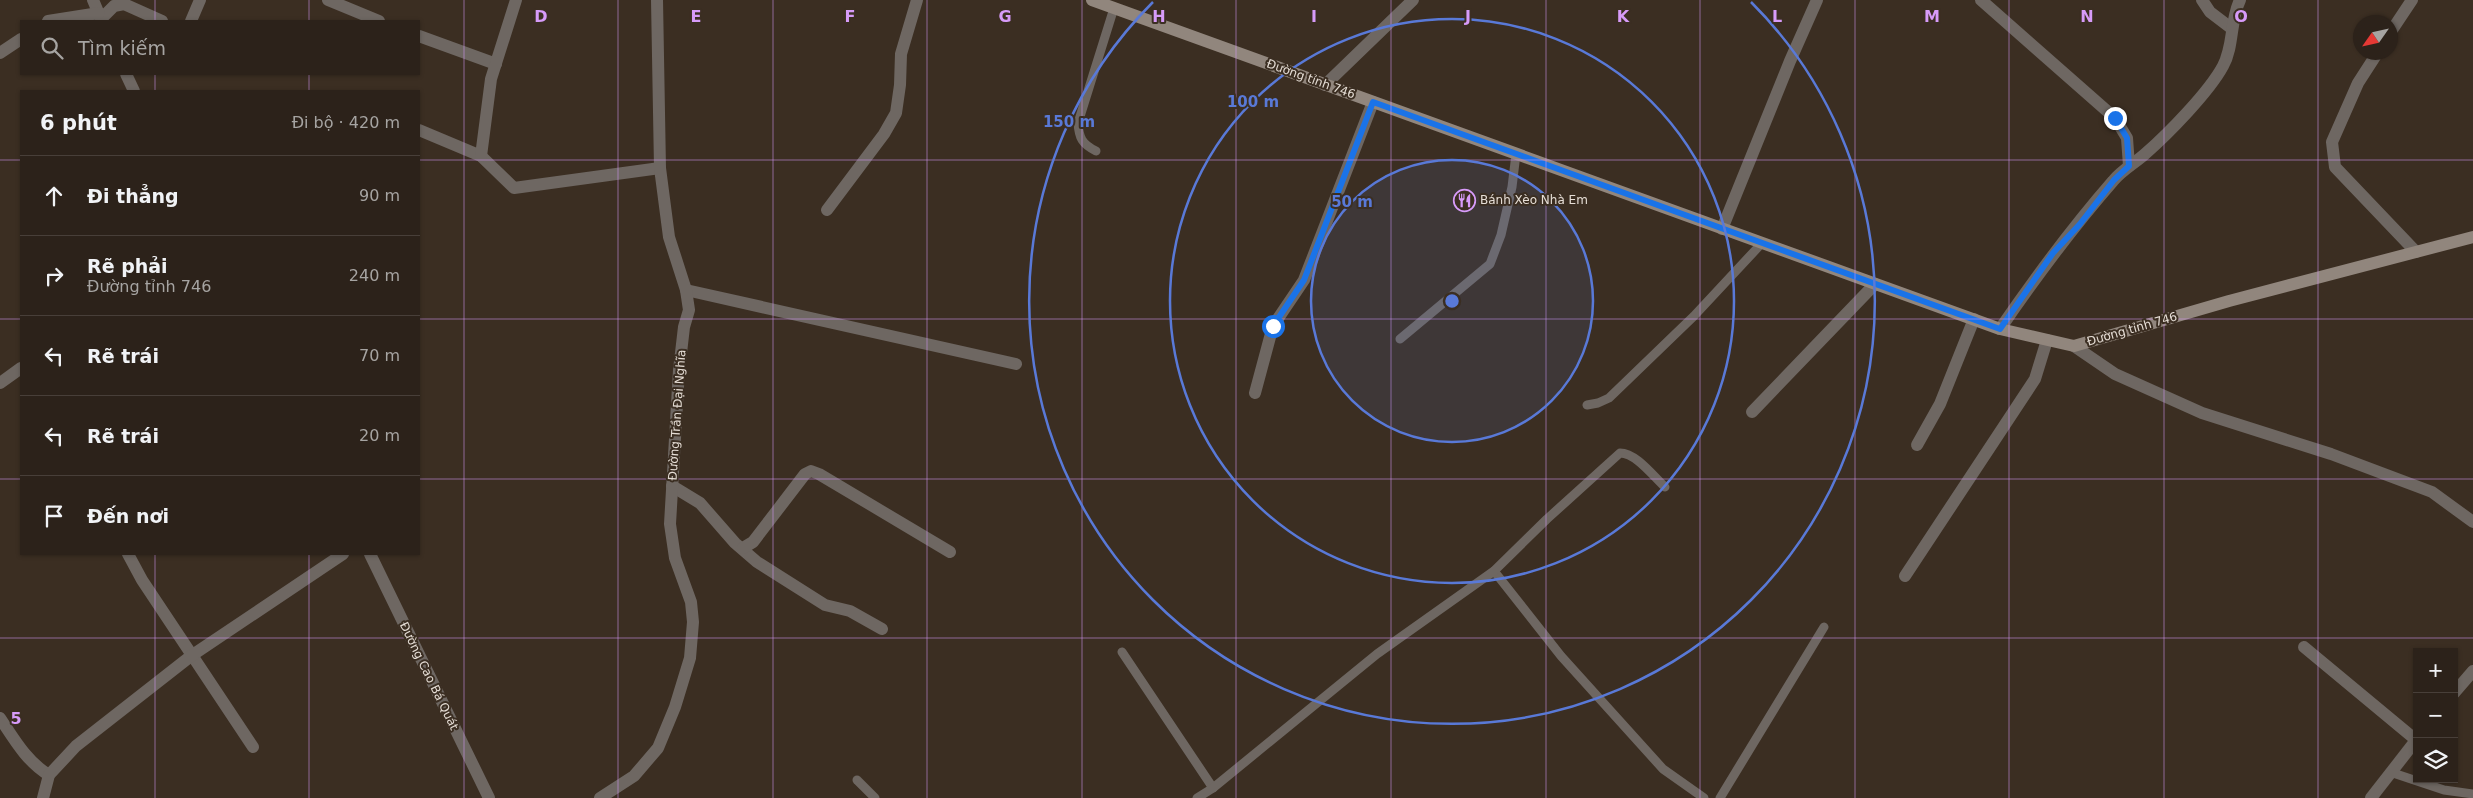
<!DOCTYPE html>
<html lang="vi">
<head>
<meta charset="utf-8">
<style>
	body { margin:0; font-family:"DejaVu Sans",sans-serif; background:#382f27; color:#f1f3f6 }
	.controls { position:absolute; right:15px; bottom:15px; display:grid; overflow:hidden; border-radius:0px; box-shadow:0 1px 4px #0004 }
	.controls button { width:45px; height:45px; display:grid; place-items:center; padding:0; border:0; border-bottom:1px solid #483f39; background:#2c221a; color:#f1f3f6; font:25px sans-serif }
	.compass { position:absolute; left:2353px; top:15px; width:45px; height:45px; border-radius:50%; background:#2c221a; box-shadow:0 1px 4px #0004; rotate:236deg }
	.stop { position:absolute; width:15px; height:15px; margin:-11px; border:4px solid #1a73e8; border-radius:50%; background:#fff }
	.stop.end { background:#1a73e8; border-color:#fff; box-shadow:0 1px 5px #0008 }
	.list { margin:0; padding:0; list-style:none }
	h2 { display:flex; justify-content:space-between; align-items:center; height:65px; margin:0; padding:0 20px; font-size:21px }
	h2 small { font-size:16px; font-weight:400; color:#a6a4a2 }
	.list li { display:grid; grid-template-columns:32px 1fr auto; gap:15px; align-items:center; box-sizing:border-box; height:80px; padding:0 20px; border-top:1px solid #483f39 }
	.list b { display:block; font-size:19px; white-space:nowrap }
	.list p { margin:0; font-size:16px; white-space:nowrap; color:#a6a4a2 }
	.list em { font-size:16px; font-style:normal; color:#a6a4a2 }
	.icon { flex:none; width:28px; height:28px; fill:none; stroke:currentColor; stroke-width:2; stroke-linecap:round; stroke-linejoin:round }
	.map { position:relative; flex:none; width:2473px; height:798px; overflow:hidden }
	.search { position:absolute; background:#2c221a; box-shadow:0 1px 4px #0004; left:20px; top:20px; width:400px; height:55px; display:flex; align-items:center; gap:12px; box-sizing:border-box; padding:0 18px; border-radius:0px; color:#a6a4a2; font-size:19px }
	.panel { position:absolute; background:#2c221a; box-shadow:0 1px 4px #0004; left:20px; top:90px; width:400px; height:465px; border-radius:0px }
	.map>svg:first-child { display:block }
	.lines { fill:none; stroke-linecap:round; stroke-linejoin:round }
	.service { stroke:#6e6762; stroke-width:9 }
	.minor { stroke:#6e6762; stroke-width:12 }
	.tertiary { stroke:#6e6762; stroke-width:12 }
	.secondary { stroke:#91867d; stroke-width:12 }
	.route { stroke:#1a73e8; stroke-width:6 }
	.grid { fill:none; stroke:#d79bf9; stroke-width:1; stroke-opacity:0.55 }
	.ring { fill:none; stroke:#5979d7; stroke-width:2.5 }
	.labels { text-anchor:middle; stroke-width:4; stroke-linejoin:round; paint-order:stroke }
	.street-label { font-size:12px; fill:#e5ddd5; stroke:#3b2e22 }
	.poi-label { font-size:12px; fill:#e5ddd5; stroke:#3b2e22; text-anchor:start }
	.grid-label { font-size:16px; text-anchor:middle; font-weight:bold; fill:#d79bf9; stroke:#3b2e22; stroke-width:4; stroke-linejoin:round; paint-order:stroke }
	.centre { fill:#5979d7; stroke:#3b2e22; stroke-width:2.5 }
	.ring-label { font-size:15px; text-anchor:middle; font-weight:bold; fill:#5979d7; stroke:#3b2e22; stroke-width:4; stroke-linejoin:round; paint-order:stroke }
</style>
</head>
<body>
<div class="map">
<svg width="2473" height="798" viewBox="0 0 2473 798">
	<rect width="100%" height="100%" fill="#3b2e22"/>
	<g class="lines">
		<g class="service">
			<path d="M1096,151C1082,144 1079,138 1078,123L1114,8"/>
			<path d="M1400,339L1490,264L1501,235L1512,187L1516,154"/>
			<path d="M1587,405L1598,403L1609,398L1694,316L1762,243"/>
			<path d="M1494,571L1561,656L1663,769L1704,798"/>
			<path d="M1122,652L1213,788"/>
			<path d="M2390,772L2444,790L2473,794"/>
			<path d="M857,780L875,798"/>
			<path d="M1197,798L1213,788L1377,654L1494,571L1547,519L1620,453C1636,453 1653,476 1665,487"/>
			<path d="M1720,798L1824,627"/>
		</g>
		<g class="minor">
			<path d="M93,0L101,19"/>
			<path d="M328,0L379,21"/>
			<path d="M1981,0L2115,118L2127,138L2129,166"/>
			<path d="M2202,0L2210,12L2231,28"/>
			<path d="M101,19L114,6L124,4L162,21"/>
			<path d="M48,21L99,13"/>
			<path d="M191,21L200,0"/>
			<path d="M2390,33L2412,0"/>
			<path d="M419,36L496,64"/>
			<path d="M2378,52L2358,83L2332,142L2335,167L2416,252"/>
			<path d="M0,53L21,39"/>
			<path d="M126,74L134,91"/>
			<path d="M1325,85L1413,0"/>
			<path d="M419,130L481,156L514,188L660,168"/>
			<path d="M481,156L491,79L516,0"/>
			<path d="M827,210L884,134L896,113L900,85L901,54L917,0"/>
			<path d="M1722,229L1790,61L1817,0"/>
			<path d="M686,290L1016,364"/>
			<path d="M2000,329C2035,278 2072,228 2113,181C2122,170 2135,163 2145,154C2168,134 2209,92 2223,66C2234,46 2230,20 2240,0"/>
			<path d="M2074,346L2115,374L2202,413L2331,454L2432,492L2473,522"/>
			<path d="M0,383L21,368"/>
			<path d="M1255,393L1273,326L1304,280L1373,102"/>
			<path d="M1752,412L1875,284"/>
			<path d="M1917,445L1940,404L1974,319"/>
			<path d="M672,486L700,503L735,543L757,562L825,605L850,611L882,629"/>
			<path d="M743,548L753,542L805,474L811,471L819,474L950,552"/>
			<path d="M128,554L142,580L253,747"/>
			<path d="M370,554L489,798"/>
			<path d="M1905,576L2035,379L2047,340"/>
			<path d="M2304,647L2416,740"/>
			<path d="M2454,693L2473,671"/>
			<path d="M0,718C14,739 27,762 49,775"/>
			<path d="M43,798L49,775L76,746L191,656L343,554"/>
			<path d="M2371,798L2417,739"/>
		</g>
		<path class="tertiary" d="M600,798L634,776L658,748L675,707L690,658L693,622L691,602L675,558L670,524L679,370L684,327L689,310L686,290L669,237L660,168L657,0"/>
		<path class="secondary" d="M1092,0L2000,329L2074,346L2229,301L2473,237"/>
	</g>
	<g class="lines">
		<path class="route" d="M1273,326L1304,280L1373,102L2000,329L2053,253L2080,224L2114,180L2129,166L2127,138L2115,118"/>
	</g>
	<path class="grid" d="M155,0V21M309,0V21M464,0V798M618,0V798M773,0V798M927,0V798M1082,0V798M1236,0V798M1391,0V798M1546,0V798M1700,0V798M1855,0V798M2009,0V798M2164,0V798M2318,0V798M155,74V91M309,74V91M0,160H21M419,160H2473M0,319H21M419,319H2473M0,479H21M419,479H2473M155,554V798M309,554V798M0,638H2473"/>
	<circle cx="1452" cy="301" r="141" fill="#5979d7" fill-opacity=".12"/>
	<g class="ring">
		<circle cx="1452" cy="301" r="141"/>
		<circle cx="1452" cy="301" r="282"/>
		<path d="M1751 2A423 423 0 1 1 1153 2"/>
	</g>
	<defs>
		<symbol id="restaurant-ring" viewBox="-11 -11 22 22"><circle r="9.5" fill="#3b2e22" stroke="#d79bf9" stroke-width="1.5"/><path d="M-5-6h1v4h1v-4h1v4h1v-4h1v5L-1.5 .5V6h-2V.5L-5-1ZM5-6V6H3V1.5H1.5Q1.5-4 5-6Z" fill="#d79bf9"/></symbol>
	</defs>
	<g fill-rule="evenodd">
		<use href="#restaurant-ring" x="1452" y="188" width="25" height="25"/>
	</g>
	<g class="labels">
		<g class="street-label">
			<text transform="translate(1311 79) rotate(20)" y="4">Đường tỉnh 746</text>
			<text transform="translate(2132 329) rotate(-16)" y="4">Đường tỉnh 746</text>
			<text transform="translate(677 415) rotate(-86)" y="4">Đường Trần Đại Nghĩa</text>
			<text transform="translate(429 676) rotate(64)" y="4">Đường Cao Bá Quát</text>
		</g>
		<g class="poi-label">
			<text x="1480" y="204">Bánh Xèo Nhà Em</text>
		</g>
	</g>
	<g class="grid-label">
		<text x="541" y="22">D</text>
		<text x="696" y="22">E</text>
		<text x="850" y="22">F</text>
		<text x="1005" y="22">G</text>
		<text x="1159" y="22">H</text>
		<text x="1314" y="22">I</text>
		<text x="1468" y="22">J</text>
		<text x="1623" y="22">K</text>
		<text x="1777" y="22">L</text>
		<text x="1932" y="22">M</text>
		<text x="2087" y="22">N</text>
		<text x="2241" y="22">O</text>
		<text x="16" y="724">5</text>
	</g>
	<circle cx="1452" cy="301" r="8" class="centre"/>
	<g class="ring-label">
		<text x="1253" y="107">100 m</text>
		<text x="1069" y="127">150 m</text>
		<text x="1352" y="207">50 m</text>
	</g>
</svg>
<div class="controls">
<button>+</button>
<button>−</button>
<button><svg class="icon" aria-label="layers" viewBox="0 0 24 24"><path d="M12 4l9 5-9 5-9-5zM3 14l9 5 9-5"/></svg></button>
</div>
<svg class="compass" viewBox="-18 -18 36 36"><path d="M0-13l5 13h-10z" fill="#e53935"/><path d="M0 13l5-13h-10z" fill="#a6a4a2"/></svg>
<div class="stop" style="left:1273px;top:326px"></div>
<div class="stop end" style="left:2115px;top:118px"></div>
<div class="search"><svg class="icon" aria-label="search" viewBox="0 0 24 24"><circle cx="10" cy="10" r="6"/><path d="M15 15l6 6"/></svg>Tìm kiếm</div>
<section class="panel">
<h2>6 phút<small>Đi bộ · 420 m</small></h2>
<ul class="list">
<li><svg class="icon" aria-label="ahead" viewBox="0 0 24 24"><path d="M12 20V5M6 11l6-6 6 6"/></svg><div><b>Đi thẳng</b></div><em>90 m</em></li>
<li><svg class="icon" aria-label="right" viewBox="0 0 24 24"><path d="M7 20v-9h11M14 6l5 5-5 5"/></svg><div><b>Rẽ phải</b><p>Đường tỉnh 746</p></div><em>240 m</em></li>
<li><svg class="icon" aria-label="left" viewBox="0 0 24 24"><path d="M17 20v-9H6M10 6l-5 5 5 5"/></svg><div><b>Rẽ trái</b></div><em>70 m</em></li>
<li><svg class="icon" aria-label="left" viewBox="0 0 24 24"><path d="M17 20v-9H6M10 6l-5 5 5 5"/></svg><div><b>Rẽ trái</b></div><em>20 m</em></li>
<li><svg class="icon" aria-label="arrive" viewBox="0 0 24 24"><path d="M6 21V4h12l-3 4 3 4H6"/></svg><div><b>Đến nơi</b></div></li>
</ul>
</section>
</div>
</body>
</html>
